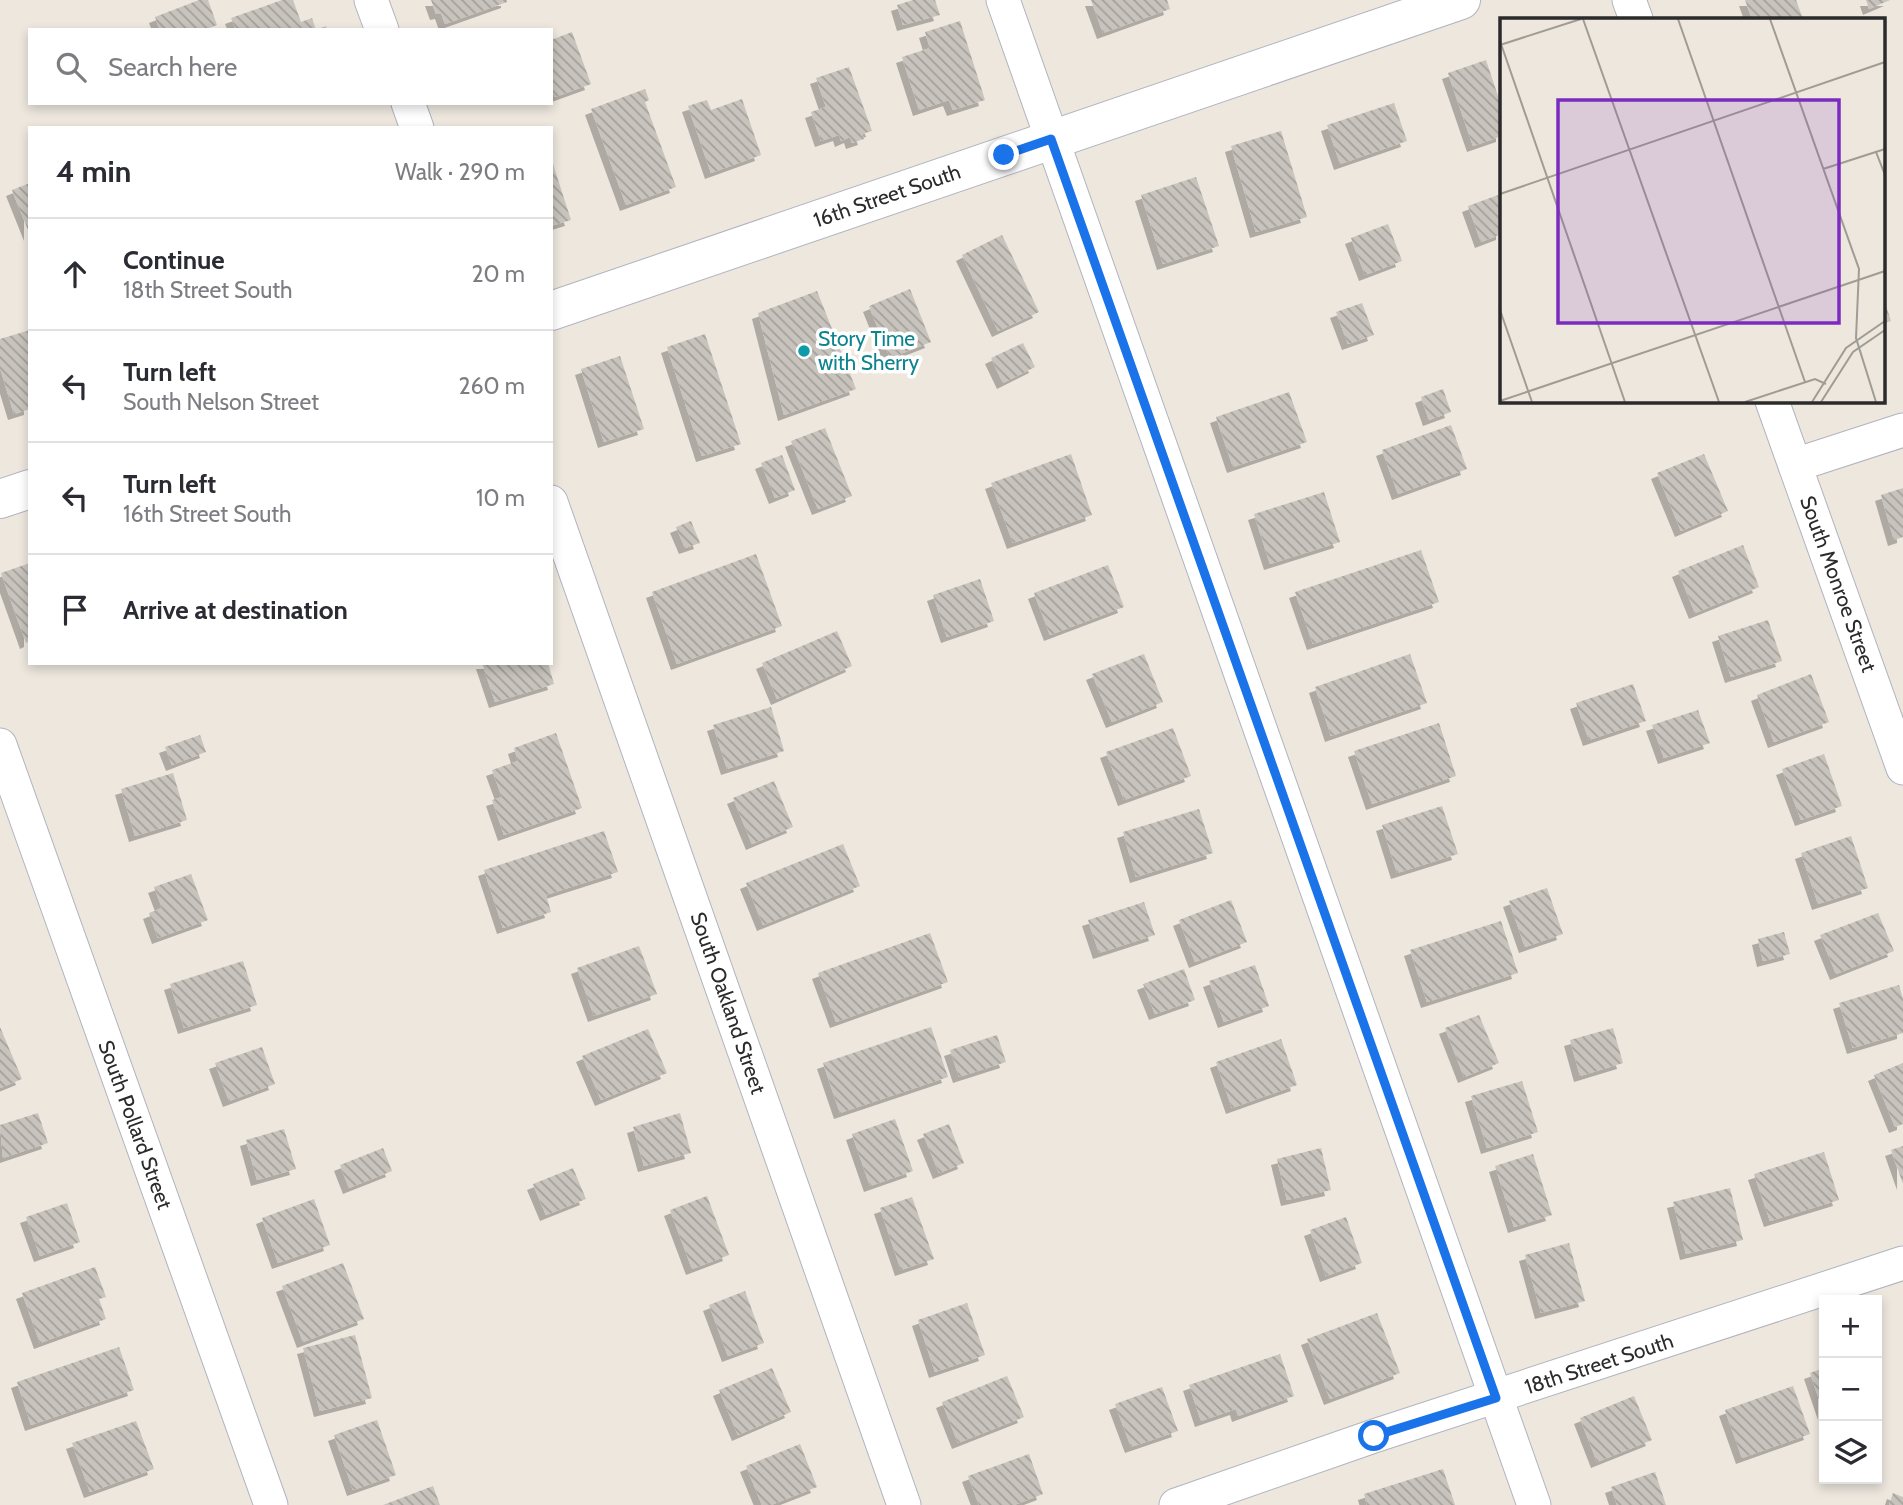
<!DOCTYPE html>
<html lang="en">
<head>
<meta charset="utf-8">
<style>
	body { margin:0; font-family:Cabin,sans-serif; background:#f2f2f3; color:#2b2b33 }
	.controls { position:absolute; right:21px; bottom:21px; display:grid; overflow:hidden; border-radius:0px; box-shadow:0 4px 10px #0003 }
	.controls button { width:63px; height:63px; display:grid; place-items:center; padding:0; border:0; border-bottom:2px solid #e1e1e2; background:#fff; color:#2b2b33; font:35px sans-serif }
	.stop { position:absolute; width:21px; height:21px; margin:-16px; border:5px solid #1a73e8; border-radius:50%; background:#fff }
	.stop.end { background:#1a73e8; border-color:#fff; box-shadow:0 2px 7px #0008 }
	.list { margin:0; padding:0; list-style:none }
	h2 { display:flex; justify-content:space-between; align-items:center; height:91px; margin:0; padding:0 28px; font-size:30px }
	h2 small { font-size:23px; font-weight:400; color:#7c7c81 }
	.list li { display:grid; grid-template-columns:46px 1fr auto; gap:21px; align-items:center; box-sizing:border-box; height:112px; padding:0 28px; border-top:2px solid #e1e1e2 }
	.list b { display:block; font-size:26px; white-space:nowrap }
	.list p { margin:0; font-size:23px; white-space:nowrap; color:#7c7c81 }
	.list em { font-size:23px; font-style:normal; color:#7c7c81 }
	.icon { flex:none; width:38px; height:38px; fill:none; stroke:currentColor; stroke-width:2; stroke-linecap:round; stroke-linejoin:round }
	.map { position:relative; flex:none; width:1903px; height:1505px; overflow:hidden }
	.search { position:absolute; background:#fff; box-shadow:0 4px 10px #0003; left:28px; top:28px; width:525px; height:77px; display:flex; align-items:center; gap:18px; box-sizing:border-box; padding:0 24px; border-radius:0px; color:#7c7c81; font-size:26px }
	.panel { position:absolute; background:#fff; box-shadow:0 4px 10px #0003; left:28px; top:126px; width:525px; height:539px; border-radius:0px }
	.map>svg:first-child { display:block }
	.building { fill:url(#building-back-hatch); filter:url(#shadow) }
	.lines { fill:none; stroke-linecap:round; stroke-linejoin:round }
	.minor-casing { stroke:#b1b4bf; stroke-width:35 }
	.tertiary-casing { stroke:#b1b4bf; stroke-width:40 }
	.minor { stroke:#fff; stroke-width:33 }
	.tertiary { stroke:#fff; stroke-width:38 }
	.route { stroke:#1a73e8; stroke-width:9 }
	.culture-dot { fill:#0f9aa8; stroke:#fff; stroke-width:2.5 }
	.labels { text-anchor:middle; stroke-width:7; stroke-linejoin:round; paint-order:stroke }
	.street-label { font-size:21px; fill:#2b2b2b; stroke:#fff }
	.culture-label { font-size:21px; fill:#0d838f; stroke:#fff; text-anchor:start }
	.inset-road { fill:none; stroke:#9f9c96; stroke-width:2 }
	.view { fill:#7b2cbf; fill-opacity:0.15; stroke:#7b2cbf; stroke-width:3.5 }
	.inset-edge { fill:none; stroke:#2b2b2b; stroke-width:3.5 }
</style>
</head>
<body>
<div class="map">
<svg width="1903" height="1505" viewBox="0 0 1903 1505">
	<defs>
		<pattern id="building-back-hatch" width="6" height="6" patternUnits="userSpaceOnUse" patternTransform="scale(1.75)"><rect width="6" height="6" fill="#c8c4bd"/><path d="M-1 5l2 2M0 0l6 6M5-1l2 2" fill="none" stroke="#a39f9a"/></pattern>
		<filter id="shadow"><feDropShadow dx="-6" dy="6" stdDeviation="0" flood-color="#0004"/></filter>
	</defs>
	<rect width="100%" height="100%" fill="#ede7de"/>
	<g class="building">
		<path d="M199,0H208L217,25L204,30H160L155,17Z"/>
		<path d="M282,0H293L301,22L312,18L316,30L326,26L327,30H236L231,18Z"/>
		<path d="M431,0H507V2L445,24L441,13L436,14Z"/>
		<path d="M913,0H935L940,15L903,25L897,5Z"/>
		<path d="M1091,0H1167L1170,9L1103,33Z"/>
		<path d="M1745,0H1796L1803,19H1752Z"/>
		<path d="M1866,0H1890L1869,9Z"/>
		<path d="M960,21L985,100L953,110L949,100L919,110L902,57L930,48L925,32Z"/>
		<path d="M572,32L591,84L555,97L551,87V40Z"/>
		<path d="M1486,60L1502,108V136L1473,146L1448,73Z"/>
		<path d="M849,67L872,131L862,134L864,139L852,143L850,137L841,141L839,135L821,141L811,112L826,107L816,78Z"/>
		<path d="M645,89L649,100L645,102L676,187L626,205L591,109Z"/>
		<path d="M742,99L761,155L711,173L688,106L707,100L711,110Z"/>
		<path d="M1394,103L1407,141L1340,164L1327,125Z"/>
		<path d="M1281,131L1307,217L1256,232L1231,146Z"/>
		<path d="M551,158L571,220L551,226Z"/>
		<path d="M1196,177L1219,246L1163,264L1141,195Z"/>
		<path d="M30,183V235L12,190Z"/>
		<path d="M1498,195L1502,208V234L1481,242L1468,206Z"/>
		<path d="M1388,224L1402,261L1365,275L1351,238Z"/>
		<path d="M1002,235L1039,312L998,331L962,255Z"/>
		<path d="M910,289L931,342L890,358L869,306Z"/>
		<path d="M817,291L856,389L784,415L758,313Z"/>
		<path d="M1884,299L1891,321L1884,323Z"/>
		<path d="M1362,303L1374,335L1348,344L1336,312Z"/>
		<path d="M30,330V409L14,414L0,368V339Z"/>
		<path d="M705,334L741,444L702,456L667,347Z"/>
		<path d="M1023,343L1035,367L1003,383L991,358Z"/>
		<path d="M620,356L644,429L604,442L581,369Z"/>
		<path d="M1443,389L1451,412L1429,420L1421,397Z"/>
		<path d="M1289,392L1307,442L1233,467L1216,417Z"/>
		<path d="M1451,425L1467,469L1398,494L1382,450Z"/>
		<path d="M825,428L852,496L818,509L791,441Z"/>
		<path d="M1071,454L1092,515L1013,543L991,483Z"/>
		<path d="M1704,454L1728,511L1681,531L1657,473Z"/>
		<path d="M782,455L795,490L775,498L761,463Z"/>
		<path d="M1903,488V537L1894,540L1881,495Z"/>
		<path d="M1324,492L1340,542L1270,564L1254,514Z"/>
		<path d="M691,521L700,543L685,548L676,527Z"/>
		<path d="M1743,545L1759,587L1695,613L1678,571Z"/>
		<path d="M1421,550L1439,602L1313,644L1295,592Z"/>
		<path d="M756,554L782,626L677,664L652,592Z"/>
		<path d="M30,563V641L26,643L1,573Z"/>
		<path d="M1108,565L1124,607L1050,635L1034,593Z"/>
		<path d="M980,579L994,621L947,637L933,595Z"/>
		<path d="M1768,620L1782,661L1731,677L1718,636Z"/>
		<path d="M837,631L852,666L777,699L762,663Z"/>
		<path d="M1144,654L1163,702L1112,722L1092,674Z"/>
		<path d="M1410,654L1427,703L1331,736L1315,687Z"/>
		<path d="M482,663H548L554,684L495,702Z"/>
		<path d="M1811,674L1829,722L1774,742L1757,695Z"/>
		<path d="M1633,684L1646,721L1589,740L1576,703Z"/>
		<path d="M771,707L784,751L727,769L713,725Z"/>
		<path d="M1698,710L1710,743L1664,758L1652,725Z"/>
		<path d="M1439,723L1456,776L1372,804L1354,751Z"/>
		<path d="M1173,728L1191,776L1124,800L1106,752Z"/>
		<path d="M556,733L582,808L504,835L492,800L502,797L492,770L518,761L514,748Z"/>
		<path d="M200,735L206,752L172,765L165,747Z"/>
		<path d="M1824,754L1842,806L1801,820L1782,769Z"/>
		<path d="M173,773L187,820L135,836L121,789Z"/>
		<path d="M774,781L793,827L752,844L733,798Z"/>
		<path d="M1442,806L1458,854L1397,873L1382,825Z"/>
		<path d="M1199,809L1213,853L1136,877L1123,832Z"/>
		<path d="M604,831L618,872L546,895L551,912L503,928L484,870Z"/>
		<path d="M1851,836L1868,888L1818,904L1801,853Z"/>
		<path d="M843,844L860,886L763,925L746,883Z"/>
		<path d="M191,874L208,920L158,938L149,913L162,908L154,887Z"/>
		<path d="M1547,888L1563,934L1525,947L1509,901Z"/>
		<path d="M1231,900L1247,942L1195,962L1179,920Z"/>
		<path d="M1144,902L1155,935L1099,953L1088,920Z"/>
		<path d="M1878,913L1894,951L1836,974L1820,935Z"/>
		<path d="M1501,921L1518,973L1427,1002L1410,950Z"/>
		<path d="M1784,932L1790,954L1763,961L1758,939Z"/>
		<path d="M930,933L948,982L836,1022L818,973Z"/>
		<path d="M639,946L657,994L594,1016L577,968Z"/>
		<path d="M243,961L257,1005L184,1028L170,984Z"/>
		<path d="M1255,965L1269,1006L1224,1022L1209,981Z"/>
		<path d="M1184,969L1195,1000L1155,1014L1143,984Z"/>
		<path d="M1899,985L1903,999V1033L1853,1048L1839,1003Z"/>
		<path d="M1479,1015L1499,1063L1464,1077L1445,1028Z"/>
		<path d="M0,1027L22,1079L0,1088Z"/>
		<path d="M931,1027L948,1077L840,1113L823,1063Z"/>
		<path d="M1613,1028L1623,1063L1580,1076L1570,1040Z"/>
		<path d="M648,1029L667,1073L601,1100L582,1056Z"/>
		<path d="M997,1035L1006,1062L959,1077L950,1050Z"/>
		<path d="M1281,1039L1297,1085L1232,1108L1216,1062Z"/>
		<path d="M262,1047L275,1084L229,1101L215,1063Z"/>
		<path d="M1903,1063V1124L1895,1127L1874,1075Z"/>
		<path d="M1522,1081L1538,1132L1487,1148L1471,1096Z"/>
		<path d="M38,1113L48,1143L3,1158L0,1125Z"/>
		<path d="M680,1113L691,1153L644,1166L633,1127Z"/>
		<path d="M895,1119L913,1171L870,1186L852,1134Z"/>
		<path d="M949,1124L964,1163L939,1173L923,1134Z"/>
		<path d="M284,1129L296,1169L257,1180L246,1140Z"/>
		<path d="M1903,1146V1184L1891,1150Z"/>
		<path d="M383,1148L392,1171L349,1188L340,1165Z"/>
		<path d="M1321,1148L1331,1190L1287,1200L1277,1159Z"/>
		<path d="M1824,1152L1839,1200L1770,1221L1754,1174Z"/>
		<path d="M1533,1154L1552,1215L1514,1227L1495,1166Z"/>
		<path d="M573,1168L586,1199L546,1215L533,1184Z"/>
		<path d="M1730,1188L1743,1240L1686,1254L1673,1202Z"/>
		<path d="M707,1196L729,1255L692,1269L670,1210Z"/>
		<path d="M912,1197L934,1259L901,1270L880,1208Z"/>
		<path d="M314,1199L330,1245L278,1263L262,1218Z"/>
		<path d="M67,1203L80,1242L40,1256L26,1217Z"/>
		<path d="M1346,1217L1362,1263L1326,1276L1310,1230Z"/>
		<path d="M1569,1243L1585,1301L1541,1313L1525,1255Z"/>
		<path d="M343,1263L364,1319L303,1342L282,1286Z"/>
		<path d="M95,1267L106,1297L99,1299L106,1319L40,1343L22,1293Z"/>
		<path d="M745,1291L764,1343L728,1356L709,1305Z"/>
		<path d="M967,1303L985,1355L935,1372L918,1320Z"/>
		<path d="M1377,1313L1400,1373L1330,1399L1307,1339Z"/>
		<path d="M355,1335L372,1398L320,1411L303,1348Z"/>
		<path d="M119,1347L134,1390L31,1425L17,1382Z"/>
		<path d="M1280,1354L1294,1396L1238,1416L1236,1409L1201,1421L1189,1385Z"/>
		<path d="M772,1368L791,1412L738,1435L719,1390Z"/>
		<path d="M1824,1368V1414L1810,1373Z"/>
		<path d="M1007,1376L1024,1417L958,1443L942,1402Z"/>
		<path d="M1793,1386L1810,1434L1742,1458L1725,1410Z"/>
		<path d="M1162,1387L1178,1431L1131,1447L1115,1404Z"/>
		<path d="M1634,1396L1652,1440L1597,1462L1580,1418Z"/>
		<path d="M377,1420L396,1475L353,1490L334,1435Z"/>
		<path d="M136,1421L154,1469L90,1492L72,1443Z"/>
		<path d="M800,1444L817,1487L771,1505H762L746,1466Z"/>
		<path d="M1029,1454L1043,1494L1014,1505H979L968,1476Z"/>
		<path d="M1443,1469L1455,1505H1367L1364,1494Z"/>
		<path d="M1655,1472L1666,1505H1617L1611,1487Z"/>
		<path d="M433,1486L440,1505H383Z"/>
		<path d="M1893,1493L1903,1497V1505H1889Z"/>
	</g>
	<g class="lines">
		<defs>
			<g id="minor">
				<path d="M371,0L382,30"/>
				<path d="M1003,0L1534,1505"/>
				<path d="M1629,0L1636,19"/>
				<path d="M408,103L417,128"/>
				<path d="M1772,401L1903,768"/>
				<path d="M1795,465L1903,430"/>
				<path d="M551,502L904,1505"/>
				<path d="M0,745L271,1505"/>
				<path d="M1176,1505L1374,1436L1903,1263"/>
			</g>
			<g id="tertiary">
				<path d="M551,311L1461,0"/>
				<path d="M0,499L30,489"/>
			</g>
		</defs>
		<use href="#minor" class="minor-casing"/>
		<use href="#tertiary" class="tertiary-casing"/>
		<use href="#minor" class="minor"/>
		<use href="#tertiary" class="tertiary"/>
	</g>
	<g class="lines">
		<path class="route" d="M1004,155L1051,139L1496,1398L1374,1436"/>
	</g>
	<circle class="culture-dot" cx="804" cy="351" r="7"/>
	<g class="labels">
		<g class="street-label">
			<text transform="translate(887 196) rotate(-19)" y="7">16th Street South</text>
			<text transform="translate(1838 584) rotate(70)" y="7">South Monroe Street</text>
			<text transform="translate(728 1003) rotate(71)" y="7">South Oakland Street</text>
			<text transform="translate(135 1125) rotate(70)" y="7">South Pollard Street</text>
			<text transform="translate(1599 1364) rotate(-18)" y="7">18th Street South</text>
		</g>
		<g class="culture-label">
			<text x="818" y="346">Story Time<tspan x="818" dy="24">with Sherry</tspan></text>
		</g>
	</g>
	<g transform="translate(1500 18)">
		<rect width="385" height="385" fill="#ede7de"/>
		<path class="inset-road" d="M83,1L219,384M178,1L305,364M270,1L359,251L356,320L376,384M0,23L125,384M0,27L81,1M376,134L385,157M323,151L385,131M0,176L385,44M0,292L32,384M0,383L385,253M245,384L315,361L326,366M312,384L346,330L385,303M321,384L353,334L385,312"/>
		<path class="view" d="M58,82H339V305H58Z"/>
		<rect width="385" height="385" class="inset-edge"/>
	</g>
</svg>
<div class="controls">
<button>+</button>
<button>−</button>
<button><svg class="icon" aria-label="layers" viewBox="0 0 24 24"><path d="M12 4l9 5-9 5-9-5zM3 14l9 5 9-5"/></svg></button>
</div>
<div class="stop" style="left:1374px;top:1436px"></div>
<div class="stop end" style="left:1004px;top:155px"></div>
<div class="search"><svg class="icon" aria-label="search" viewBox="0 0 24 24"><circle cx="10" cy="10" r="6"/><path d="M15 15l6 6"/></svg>Search here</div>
<section class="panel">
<h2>4 min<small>Walk · 290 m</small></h2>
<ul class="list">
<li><svg class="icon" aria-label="ahead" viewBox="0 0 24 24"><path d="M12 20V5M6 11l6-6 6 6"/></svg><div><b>Continue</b><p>18th Street South</p></div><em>20 m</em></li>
<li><svg class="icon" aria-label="left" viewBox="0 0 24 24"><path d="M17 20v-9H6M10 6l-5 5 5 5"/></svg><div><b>Turn left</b><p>South Nelson Street</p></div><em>260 m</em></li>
<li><svg class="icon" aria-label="left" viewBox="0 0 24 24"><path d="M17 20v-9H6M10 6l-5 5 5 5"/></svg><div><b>Turn left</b><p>16th Street South</p></div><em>10 m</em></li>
<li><svg class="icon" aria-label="arrive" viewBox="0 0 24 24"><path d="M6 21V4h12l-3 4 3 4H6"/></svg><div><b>Arrive at destination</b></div></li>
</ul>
</section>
</div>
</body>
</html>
